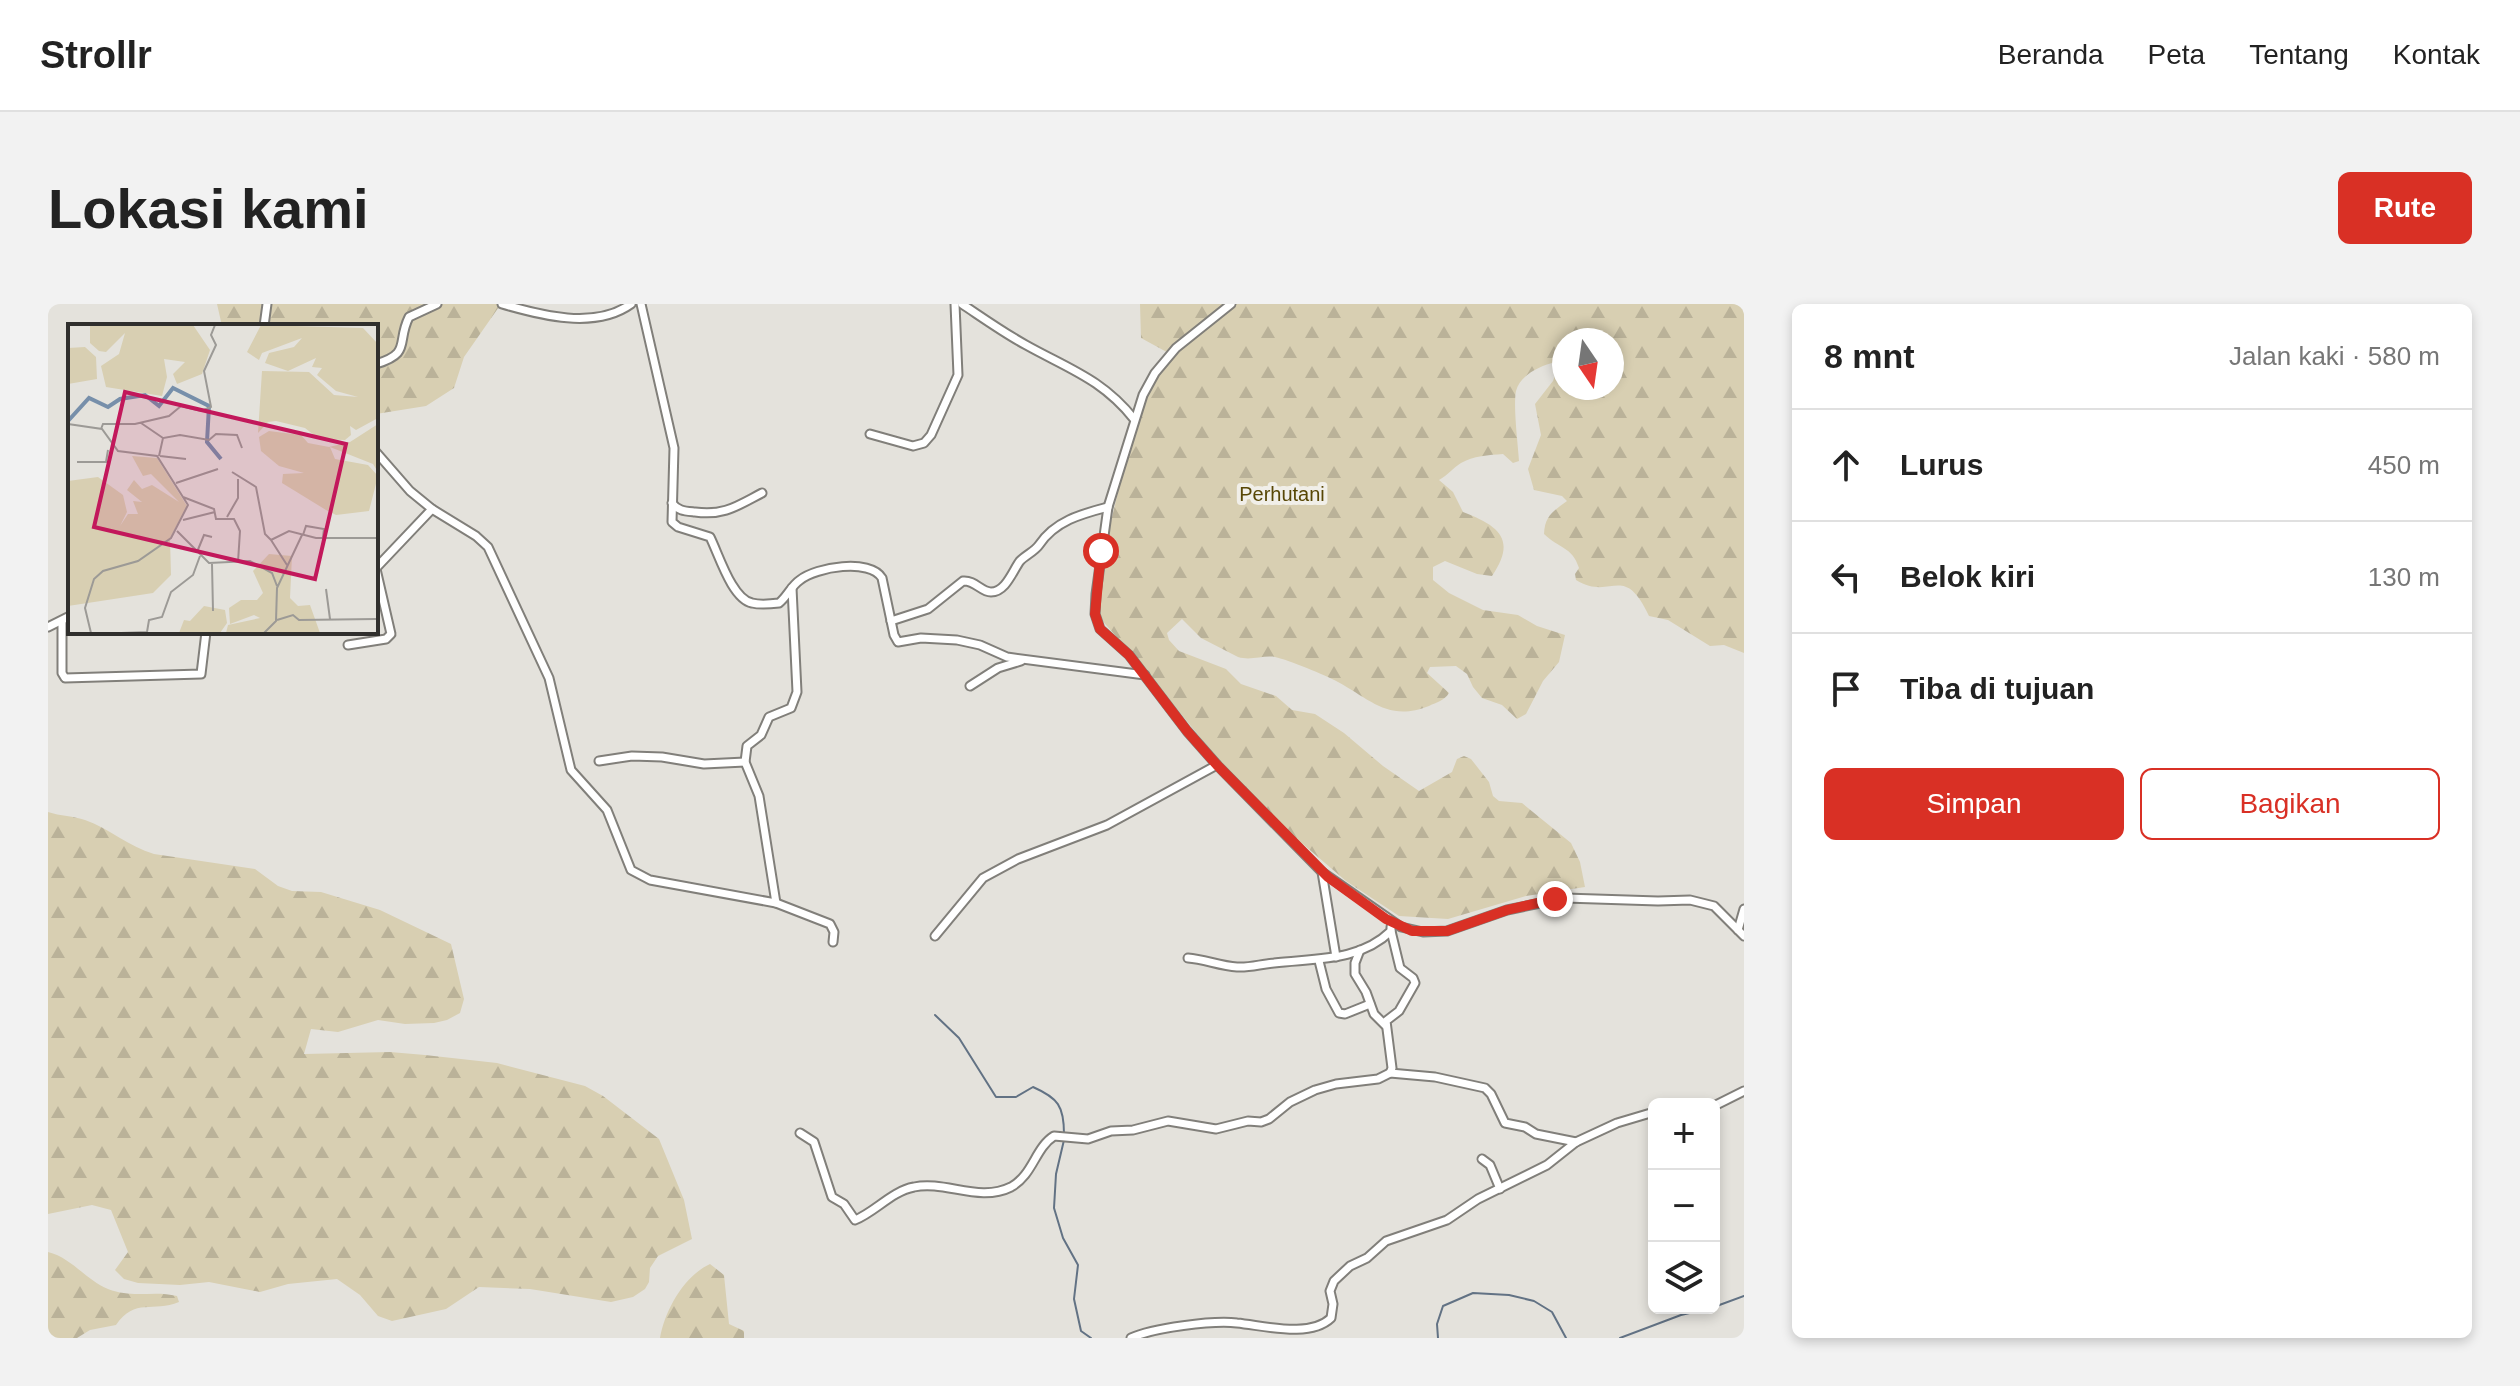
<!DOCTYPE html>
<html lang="id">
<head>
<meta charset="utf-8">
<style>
	body { margin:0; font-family:Arial,sans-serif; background:#f2f2f2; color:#222 }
	.controls { position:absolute; right:24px; bottom:24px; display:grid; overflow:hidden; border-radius:12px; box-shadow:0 4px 12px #0003 }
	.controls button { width:72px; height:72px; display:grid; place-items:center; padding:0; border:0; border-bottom:2px solid #e0e0e0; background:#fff; color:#222; font:40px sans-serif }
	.compass { position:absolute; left:1504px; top:24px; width:72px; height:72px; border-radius:50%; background:#fff; box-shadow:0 4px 12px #0003; rotate:167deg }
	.stop { position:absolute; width:24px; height:24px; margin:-18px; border:6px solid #d93025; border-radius:50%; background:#fff }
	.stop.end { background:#d93025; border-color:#fff; box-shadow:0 2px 8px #0008 }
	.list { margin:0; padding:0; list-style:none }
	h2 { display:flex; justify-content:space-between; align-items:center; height:104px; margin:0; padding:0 32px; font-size:34px }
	h2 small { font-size:26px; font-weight:400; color:#767676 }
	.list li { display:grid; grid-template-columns:52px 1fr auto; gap:24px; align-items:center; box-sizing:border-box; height:112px; padding:0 32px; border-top:2px solid #e0e0e0 }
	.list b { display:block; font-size:30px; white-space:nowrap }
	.list em { font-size:26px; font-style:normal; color:#767676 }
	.actions { display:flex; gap:16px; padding:24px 32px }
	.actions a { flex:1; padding:18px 0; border:2px solid #d93025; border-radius:12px; text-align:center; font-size:28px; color:#d93025 }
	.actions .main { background:#d93025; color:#fff }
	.icon { flex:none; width:44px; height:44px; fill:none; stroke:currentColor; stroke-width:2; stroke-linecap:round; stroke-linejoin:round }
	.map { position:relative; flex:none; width:1696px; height:1034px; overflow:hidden; border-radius:12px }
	header { display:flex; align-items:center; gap:48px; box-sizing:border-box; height:112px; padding:0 40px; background:#fff; border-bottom:2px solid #e0e0e0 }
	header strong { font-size:38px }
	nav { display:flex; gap:44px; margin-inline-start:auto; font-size:28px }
	.intro { display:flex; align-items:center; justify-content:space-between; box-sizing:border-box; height:192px; padding:0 48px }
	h1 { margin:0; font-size:56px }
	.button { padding:20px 36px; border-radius:12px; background:#d93025; color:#fff; font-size:28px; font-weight:700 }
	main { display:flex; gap:48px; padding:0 48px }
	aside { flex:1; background:#fff; border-radius:12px; box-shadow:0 4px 12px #0003 }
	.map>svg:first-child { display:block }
	.forest { fill:url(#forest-firs); fill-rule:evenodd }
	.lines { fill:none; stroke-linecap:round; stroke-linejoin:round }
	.stream { stroke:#627284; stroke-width:2 }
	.minor-casing { stroke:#817f7a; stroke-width:11 }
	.minor { stroke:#fff; stroke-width:7 }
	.route { stroke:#d93025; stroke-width:10 }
	.labels { text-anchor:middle; stroke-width:8; stroke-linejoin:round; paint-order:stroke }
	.park-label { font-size:20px; fill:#584706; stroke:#f1efe9 }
	.inset-river { fill:none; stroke:#778faa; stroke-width:4 }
	.inset-road { fill:none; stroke:#9c9a96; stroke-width:2 }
	.view { fill:#c2185b; fill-opacity:0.15; stroke:#c2185b; stroke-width:4 }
	.inset-edge { fill:none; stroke:#302f2d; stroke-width:4 }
</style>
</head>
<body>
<header>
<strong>Strollr</strong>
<nav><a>Beranda</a><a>Peta</a><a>Tentang</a><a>Kontak</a></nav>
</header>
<div class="intro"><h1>Lokasi kami</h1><a class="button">Rute</a></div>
<main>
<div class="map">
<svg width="1696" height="1034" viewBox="0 0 1696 1034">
	<defs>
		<pattern id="forest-firs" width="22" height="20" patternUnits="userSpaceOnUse" patternTransform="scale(2)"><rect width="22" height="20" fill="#d8cfb2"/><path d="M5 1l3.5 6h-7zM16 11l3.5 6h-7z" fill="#bab299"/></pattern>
	</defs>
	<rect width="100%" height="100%" fill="#e4e2dc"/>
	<g class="forest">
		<path d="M169,0H453L416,53L406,84L378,102L328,110V22H174Z"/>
		<path d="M1092,0H1696V349L1676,341L1662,342L1620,316L1601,312C1575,257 1564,298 1528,276L1527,270L1531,264C1524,242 1511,245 1496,230C1497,212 1504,208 1519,197L1514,192L1486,186L1480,165L1493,131L1487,100L1505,77L1510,64L1507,58C1492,62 1472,71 1468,87C1465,102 1470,140 1471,157L1465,159L1455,150C1441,151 1425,152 1413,159C1405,164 1400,171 1391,176L1405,188L1415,208C1451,222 1469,235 1444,272L1429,270L1397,257L1385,263V276L1401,289L1435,306L1470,311L1489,322L1517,331L1511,358L1495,377L1478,410L1469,415L1454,401L1434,394L1425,383L1419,370L1408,362L1382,363L1379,369L1401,389C1396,397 1389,398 1381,402C1341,418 1323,396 1290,378C1277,371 1241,356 1227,353C1215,351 1203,357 1190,353L1153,334L1134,315L1119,329L1121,336L1131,347L1178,365L1193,380L1228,392L1244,406L1267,410L1296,429L1335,462L1371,487L1404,468L1409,455L1416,452L1423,455L1441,478L1445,492L1451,497L1474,499L1523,539L1532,558L1537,583L1478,592L1400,615L1351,612L1298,577L1242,529L1177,464L1090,357L1051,313L1059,234L1078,155L1102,82L1126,52L1093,34ZM1516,36H1564V84H1516Z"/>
		<path d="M0,508C12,512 26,512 37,516C61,524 81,543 106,550L207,565L230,582L244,587L273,588L332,606L403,640L416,695L412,709L399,716L386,719L357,720L330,716L290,728L263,725L256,750L342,748L377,751L449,759L537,782L555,792L611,835L636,896L644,935L610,952L602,964L601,978L597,985L585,993L563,998L482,985L431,983L398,1005L344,1017L330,1012L312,991L289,975L240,980L212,988L161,978L132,981L90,979L76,975L67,966L80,948L63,906L44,901L0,910Z"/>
		<path d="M0,948C24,954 38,976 60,985C86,995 105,986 129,992L131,998C105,1009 87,993 68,1021L42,1026L29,1034H0Z"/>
		<path d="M662,960L676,971L681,1020L696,1027V1034H612C617,1006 636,972 662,960Z"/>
	</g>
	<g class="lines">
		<g class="stream">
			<path d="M887,711L911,734L948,793H968L985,783C1010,794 1016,802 1016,830"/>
			<path d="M1016,836L1008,870L1006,904L1015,934L1030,961L1026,995L1033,1027L1043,1034"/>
			<path d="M1666,1003L1696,992"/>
			<path d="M1390,1034L1389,1020L1395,1002L1425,989L1461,991L1486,997L1504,1008L1518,1034"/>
			<path d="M1572,1034L1633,1011L1663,1004"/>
		</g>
		<defs>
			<g id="minor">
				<path d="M454,0C492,11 547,26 583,0"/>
				<path d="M593,0L626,144L624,218L630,223L662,233C671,251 684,295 704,299C712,301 723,300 731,299C739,293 743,282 752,276C768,263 822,254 834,274L846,331L850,338L873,334L909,336L932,341L959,353L1097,371"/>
				<path d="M914,0C935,14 956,29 978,41C1021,65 1054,75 1086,115"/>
				<path d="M1183,0L1128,44L1107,69L1095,91L1060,203L1048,290L1047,310L1052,325L1081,351L1139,427L1169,461L1274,568L1353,623L1375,628L1399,627L1459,606L1517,594L1610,597L1642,596L1666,602L1696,632"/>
				<path d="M216,22L219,0"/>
				<path d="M328,60C364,49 348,39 361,13L389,0"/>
				<path d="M822,130L865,142L876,139L883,131L910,71L907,0"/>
				<path d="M328,148L362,187L384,205"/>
				<path d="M624,199C630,207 637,207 647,208C676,212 689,202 714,189"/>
				<path d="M328,264L384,205L428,232L440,243L501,374L523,466L559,506L583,566L602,576L728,599L782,620L786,628L785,638"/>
				<path d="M14,317V369L17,374L153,370L158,328"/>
				<path d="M843,317L880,305L915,277C927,276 933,288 943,288C958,288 965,266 972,257C978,251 987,247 991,241C1007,217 1033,210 1060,203"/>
				<path d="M0,323L22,312"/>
				<path d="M300,341L338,335L343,330L328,265"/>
				<path d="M922,382L950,364L973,357"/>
				<path d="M551,457L584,452L614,453L656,460L697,458"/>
				<path d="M1274,568L1288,653"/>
				<path d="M728,599L711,492L697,458L699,442L713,431L721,413L743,404L749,388L744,284"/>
				<path d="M1690,626L1696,605"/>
				<path d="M887,632L935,574L970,555L1059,521L1169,461"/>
				<path d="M1312,646L1307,659V670L1318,688L1326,710L1337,721"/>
				<path d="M1140,654C1156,655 1172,662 1189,663C1201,664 1213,660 1226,659C1267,654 1311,658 1343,627V623"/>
				<path d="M1271,657L1278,685L1291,709L1297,710L1322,700"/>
				<path d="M1342,769L1387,773L1437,784L1443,790L1457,819L1477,823L1488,830L1528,838"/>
				<path d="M1666,802L1696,787"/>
				<path d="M752,829L766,838L784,893L796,900L807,916C827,908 844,887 866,883C897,876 931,899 963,883C985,871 987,844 1006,832L1040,835L1063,827L1085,826L1120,817L1168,825L1200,817L1213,818L1221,815L1242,798L1267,786L1288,780L1330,775L1342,769L1344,764L1338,717L1351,707L1367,679L1365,674L1352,664L1343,627"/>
				<path d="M1434,855L1442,861L1452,885"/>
				<path d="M1083,1034C1104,1024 1166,1016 1189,1019C1218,1022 1262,1034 1283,1014L1285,1000L1282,987L1286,977L1302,962L1319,954L1338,937L1399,916L1430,895L1499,861L1528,838L1569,819L1606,808"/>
			</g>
		</defs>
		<use href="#minor" class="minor-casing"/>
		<use href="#minor" class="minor"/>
	</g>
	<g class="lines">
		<path class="route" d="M1053,247L1047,310L1052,325L1081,351L1139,427L1169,461L1280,573L1338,615L1364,627H1399L1459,606L1507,595"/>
	</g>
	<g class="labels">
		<g class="park-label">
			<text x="1234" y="197">Perhutani</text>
		</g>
	</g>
	<g transform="translate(20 20)">
		<rect width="310" height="310" fill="#e4e2dc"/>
		<path d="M22,1H125L142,26L134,50L109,60L105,50L117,38L96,35L99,53L94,72L38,63L33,42L51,30L57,9L38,28L31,27L22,19ZM193,1L295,4L310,20V94L288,106L282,102L283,111L277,116L251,115L237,104L208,97L200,98L190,109L194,47L241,48L266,71L290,73L268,67L249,51L254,44L244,43L248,34L220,47L197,39L201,29L226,23L234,14L194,29L191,36L179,28ZM17,23L28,33L29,55L0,60V24ZM310,100V148L305,140L262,123L267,135L300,141L310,152L301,187L268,191L258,186L214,159L215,150L236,149L211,142L193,127L191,113L201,107L233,111L240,119L261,123L282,118ZM64,132L89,134L119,182L102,214L103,251L85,269L0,282V157L30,153L55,171L59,188L52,202L60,190H70L65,177L74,178L59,166L66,156L74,165L84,161L111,178L83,150L75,152ZM201,230L224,232L222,274L230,282L242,281L252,309H158L160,301L192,294L186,291L162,300L161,284L173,276H189L195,269L185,247ZM136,282L157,286L159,299L152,309H111L116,296L122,297Z" fill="#d8cfb2"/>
		<path class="inset-river" d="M0,97L21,74L40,83L52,75L77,71L91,82L105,64L141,82L139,118L153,135"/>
		<path class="inset-road" d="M73,99L95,114M0,100L34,105L50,127L89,132L120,181L103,214L70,237L35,247L26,255L17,284L23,309M33,105L35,100H67L101,92L113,82L133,87L143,83L136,47L148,21L143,11L147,1M91,132L95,114L112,111L141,116L148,110L169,111L174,124M92,132L118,135M9,138H38L40,126M164,148L188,163L197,210L203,216L221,207L248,214H310M108,159L150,145M115,173L146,185L148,195H166L172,207L170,238M159,193L170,174V155M115,196L147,188M109,207L141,239L182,237L204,249L209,262M235,211L238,202L256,205L255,213M203,216L219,241M129,228L136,211L144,213M144,240L145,287M258,265L262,295M209,296L225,291L231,296L308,295M53,309L79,308L81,296L94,293L103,268L125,251L132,232M196,309L208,297L209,264L234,211"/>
		<path class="view" d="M57,68L278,120L247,255L26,203Z"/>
		<rect width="310" height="310" class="inset-edge"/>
	</g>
</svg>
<div class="controls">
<button>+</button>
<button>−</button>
<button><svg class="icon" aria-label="layers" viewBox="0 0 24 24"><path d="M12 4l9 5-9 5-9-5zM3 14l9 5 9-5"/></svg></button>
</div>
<svg class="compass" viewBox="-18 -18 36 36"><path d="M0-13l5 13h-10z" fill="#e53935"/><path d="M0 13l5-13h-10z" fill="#767676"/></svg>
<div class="stop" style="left:1053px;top:247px"></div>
<div class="stop end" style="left:1507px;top:595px"></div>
</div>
<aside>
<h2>8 mnt<small>Jalan kaki · 580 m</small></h2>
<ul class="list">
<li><svg class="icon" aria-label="ahead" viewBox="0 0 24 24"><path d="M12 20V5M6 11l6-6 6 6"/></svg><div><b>Lurus</b></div><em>450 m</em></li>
<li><svg class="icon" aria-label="left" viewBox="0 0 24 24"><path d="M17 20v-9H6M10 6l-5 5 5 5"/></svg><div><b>Belok kiri</b></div><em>130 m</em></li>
<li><svg class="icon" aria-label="arrive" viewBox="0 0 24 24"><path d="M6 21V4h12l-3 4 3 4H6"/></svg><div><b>Tiba di tujuan</b></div></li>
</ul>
<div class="actions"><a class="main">Simpan</a><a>Bagikan</a></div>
</aside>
</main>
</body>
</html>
